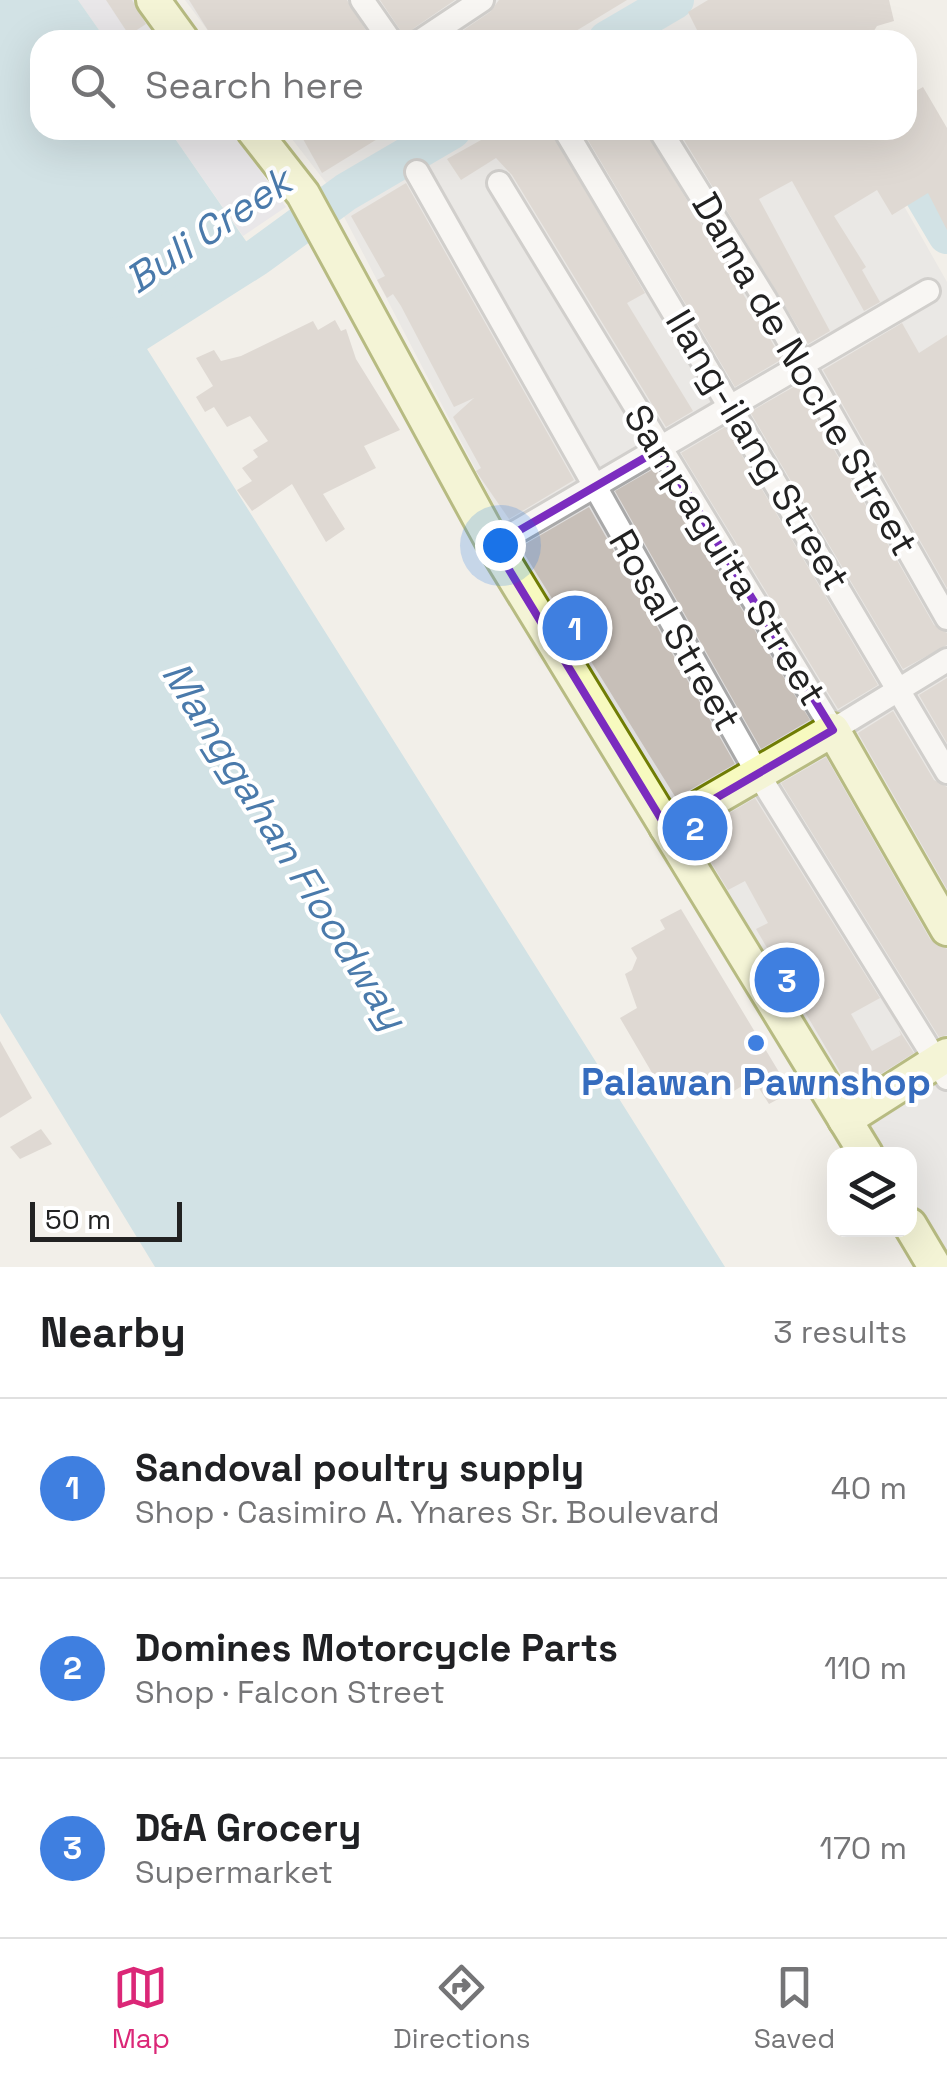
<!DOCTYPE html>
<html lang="en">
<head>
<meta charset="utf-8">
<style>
	body { margin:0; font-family:"Space Grotesk",sans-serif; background:#f6f6f6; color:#202124 }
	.controls { position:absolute; right:30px; bottom:30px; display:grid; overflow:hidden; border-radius:20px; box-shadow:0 10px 40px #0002 }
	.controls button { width:90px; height:90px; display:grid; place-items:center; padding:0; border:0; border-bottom:2px solid #e0e0e0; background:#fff; color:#202124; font:50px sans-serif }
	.scale { position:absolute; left:30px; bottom:25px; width:152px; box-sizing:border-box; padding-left:10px; border:5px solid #222; border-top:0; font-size:28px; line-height:35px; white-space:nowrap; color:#222; -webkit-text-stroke:8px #fff; paint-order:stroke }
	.you { position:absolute; left:500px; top:545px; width:35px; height:35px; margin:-25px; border:8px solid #fff; border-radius:50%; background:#1a73e8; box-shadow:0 0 0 15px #1a73e833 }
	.badge { display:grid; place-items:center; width:65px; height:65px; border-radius:50%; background:#db2777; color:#fff; font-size:32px; font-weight:700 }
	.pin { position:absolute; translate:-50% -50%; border:5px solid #fff; box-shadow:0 2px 10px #0006 }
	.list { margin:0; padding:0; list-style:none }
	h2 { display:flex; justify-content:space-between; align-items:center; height:130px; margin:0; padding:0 40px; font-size:42px }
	h2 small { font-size:32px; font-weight:400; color:#757577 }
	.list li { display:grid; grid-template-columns:65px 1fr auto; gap:30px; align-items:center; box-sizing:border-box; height:180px; padding:0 40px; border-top:2px solid #e0e0e0 }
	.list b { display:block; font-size:38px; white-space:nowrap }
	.list p { margin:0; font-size:32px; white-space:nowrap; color:#757577 }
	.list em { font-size:32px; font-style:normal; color:#757577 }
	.icon { flex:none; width:55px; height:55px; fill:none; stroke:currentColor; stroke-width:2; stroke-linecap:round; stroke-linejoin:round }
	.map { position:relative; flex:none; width:947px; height:1267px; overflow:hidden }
	.search { position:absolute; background:#fff; box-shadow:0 10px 40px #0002; left:30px; right:30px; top:30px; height:110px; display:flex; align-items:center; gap:25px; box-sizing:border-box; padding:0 35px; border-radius:30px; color:#757577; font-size:38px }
	.sheet { height:670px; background:#fff }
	nav { display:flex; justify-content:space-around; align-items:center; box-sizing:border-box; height:140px; border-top:2px solid #e0e0e0; background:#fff; font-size:28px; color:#757577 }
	nav a { display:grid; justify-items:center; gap:5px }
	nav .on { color:#db2777 }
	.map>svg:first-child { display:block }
	.residential { fill:#e0dfdf }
	.plaza { fill:#dddde8 }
	.water { fill:#aad3df }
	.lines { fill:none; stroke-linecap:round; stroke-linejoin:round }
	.river { stroke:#aad3df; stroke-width:38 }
	.building { fill:#c7bfb8 }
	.street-casing { stroke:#a9a9a9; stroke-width:28 }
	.secondary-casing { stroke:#707d05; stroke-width:38 }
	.street { stroke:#fff; stroke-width:22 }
	.secondary { stroke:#f7fabf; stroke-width:32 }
	.marked { fill:none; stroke:#7b2cbf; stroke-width:8; stroke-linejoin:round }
	.shop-dot { fill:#3f7fe0; stroke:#fff; stroke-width:4 }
	.labels { text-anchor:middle; stroke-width:8; stroke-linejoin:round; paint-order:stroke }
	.street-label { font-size:38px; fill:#222; stroke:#fff }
	.shop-label { font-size:38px; font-weight:bold; fill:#366cbe; stroke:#fff }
	.water-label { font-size:40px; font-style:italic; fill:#4a7aab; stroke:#fff }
</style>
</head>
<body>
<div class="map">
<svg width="947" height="1267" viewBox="0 0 947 1267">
	<rect width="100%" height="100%" fill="#f2efe9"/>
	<g class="residential">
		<path d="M185,0H787L810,40H215Z"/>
		<path d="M285,130H861L947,282V1257L910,1197V1154H884L516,547L327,184Z"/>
	</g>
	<g class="plaza">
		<path d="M78,0H138L166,40H106Z"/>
		<path d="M169,130H231L286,207L243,236Z"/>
	</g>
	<path class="water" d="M0,0H78L106,40H40V130H169L257,257L137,333L725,1267H155L0,1013Z"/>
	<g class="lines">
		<g class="river">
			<path d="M607,40L675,0"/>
			<path d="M885,130L947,235"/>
			<path d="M0,355L137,333L257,257L346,192L452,130"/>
		</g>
	</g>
	<g class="building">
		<path d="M106,0H132L146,24L129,35Z"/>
		<path d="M189,0H347L372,40H214Z"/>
		<path d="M380,0H455L414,28L407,40Z"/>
		<path d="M499,0H627L561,40H449L490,12Z"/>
		<path d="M708,0H889L894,21L877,26L868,40H702L688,12Z"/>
		<path d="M923,87L947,128V230L928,193L892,215L877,190L834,216L866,267L862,270L880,302L864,311L792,181L759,199L830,331L808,344L678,130H907V117L916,112L907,96Z"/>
		<path d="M298,130H392L322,173Z"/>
		<path d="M499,130H550L645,293L627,303L693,411L666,427L512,175L496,158L461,180L447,159Z"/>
		<path d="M582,130H645L782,359L735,387Z"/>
		<path d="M406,183L574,480L509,519L480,477L476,471L481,468L453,417L474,398L454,407L401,306L393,294L387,298L377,280L385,276L351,216Z"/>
		<path d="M335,320L341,331L346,329L356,359L400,430L364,446L376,468L323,494L345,529L326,542L292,484L252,511L237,490L252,481L242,468L258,457L253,450L268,441L250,416L227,427L214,407L205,412L196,397L213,386L196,358L214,350L221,361L241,356L313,321L318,330Z"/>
		<path d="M902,323L919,353L947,335V588L823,370Z"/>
		<path d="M797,385L934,625L947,633V645L903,669L750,412Z"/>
		<path d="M725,427L878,685L838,709L681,453Z"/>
		<path d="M655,468L810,720L761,749L615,491Z"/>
		<path d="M589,507L735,764L676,798L520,547Z"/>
		<path d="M947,678V743L919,695Z"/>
		<path d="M893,711L934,780L947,787V889L858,733Z"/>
		<path d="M826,757L930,939L947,949V1035L939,1037L781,783Z"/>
		<path d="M755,798L880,998L851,1014L872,1051L901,1035L899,1030L914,1053L852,1092L756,929L768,923L745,881L728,890L694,834Z"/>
		<path d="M681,909L791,1092L769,1104L753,1079L734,1091L727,1080L705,1088L699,1078L665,1095L620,1018L637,1008L625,974L632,970L637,958L631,948L665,929L660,920Z"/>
		<path d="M0,1041L32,1098L0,1118Z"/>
		<path d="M41,1129L52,1144L20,1159L10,1147Z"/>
	</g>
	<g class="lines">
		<defs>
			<g id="street">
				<path d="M362,0L390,40"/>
				<path d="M422,40L482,0"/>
				<path d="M565,130L947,772"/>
				<path d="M660,130L765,299L947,618"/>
				<path d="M417,172L758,774L947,1078"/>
				<path d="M499,183L833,730L947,660"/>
				<path d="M494,545L928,291"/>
			</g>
			<g id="secondary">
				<path d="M153,0L182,40"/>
				<path d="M253,130L303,194L494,545L866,1154"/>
				<path d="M666,827L833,730L947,929"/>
				<path d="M845,1120L947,1055"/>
				<path d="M910,1225L935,1267"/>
			</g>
		</defs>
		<use href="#street" class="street-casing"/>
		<use href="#secondary" class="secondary-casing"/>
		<use href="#street" class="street"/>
		<use href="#secondary" class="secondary"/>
	</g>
	<path d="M0 0H947V1267H0ZM660,449L833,730L666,827L494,545Z" fill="#f2efe9" fill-opacity=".55" fill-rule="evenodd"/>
	<path class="marked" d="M660,449L833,730L666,827L494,545Z"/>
	<circle class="shop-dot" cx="756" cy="1043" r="10"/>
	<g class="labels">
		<g class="street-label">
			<text transform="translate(805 374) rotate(60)" y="13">Dama de Noche Street</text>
			<text transform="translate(758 450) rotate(59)" y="13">Ilang-ilang Street</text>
			<text transform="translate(725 555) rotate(58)" y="13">Sampaguita Street</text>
			<text transform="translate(675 630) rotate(60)" y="13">Rosal Street</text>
		</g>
		<g class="shop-label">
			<text x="756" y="1095">Palawan Pawnshop</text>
		</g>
		<g class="water-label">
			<text transform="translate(208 230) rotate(-34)" y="14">Buli Creek</text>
			<text transform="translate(285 845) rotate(58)" y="14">Manggahan Floodway</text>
		</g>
	</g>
</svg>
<div class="controls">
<button><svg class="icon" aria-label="layers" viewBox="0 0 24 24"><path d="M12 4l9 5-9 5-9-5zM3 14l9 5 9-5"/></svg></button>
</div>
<div class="scale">50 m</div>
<div class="you"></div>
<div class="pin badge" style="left:575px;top:628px;background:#3f7fe0">1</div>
<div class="pin badge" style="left:695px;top:828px;background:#3f7fe0">2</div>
<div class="pin badge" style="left:787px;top:980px;background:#3f7fe0">3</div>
<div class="search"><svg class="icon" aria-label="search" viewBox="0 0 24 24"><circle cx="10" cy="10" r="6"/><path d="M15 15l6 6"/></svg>Search here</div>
</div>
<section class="sheet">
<h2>Nearby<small>3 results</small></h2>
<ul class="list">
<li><span class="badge" style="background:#3f7fe0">1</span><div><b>Sandoval poultry supply</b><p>Shop · Casimiro A. Ynares Sr. Boulevard</p></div><em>40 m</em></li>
<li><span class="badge" style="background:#3f7fe0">2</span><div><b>Domines Motorcycle Parts</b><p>Shop · Falcon Street</p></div><em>110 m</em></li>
<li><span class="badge" style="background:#3f7fe0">3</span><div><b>D&amp;A Grocery</b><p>Supermarket</p></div><em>170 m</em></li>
</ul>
</section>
<nav>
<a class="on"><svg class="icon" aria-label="map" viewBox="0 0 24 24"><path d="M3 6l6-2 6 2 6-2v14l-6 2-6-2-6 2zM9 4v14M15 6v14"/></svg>Map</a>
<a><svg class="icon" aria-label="directions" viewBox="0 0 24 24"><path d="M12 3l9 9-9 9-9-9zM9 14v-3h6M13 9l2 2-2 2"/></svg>Directions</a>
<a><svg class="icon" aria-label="saved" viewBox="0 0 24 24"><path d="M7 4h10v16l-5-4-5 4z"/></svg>Saved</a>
</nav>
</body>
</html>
